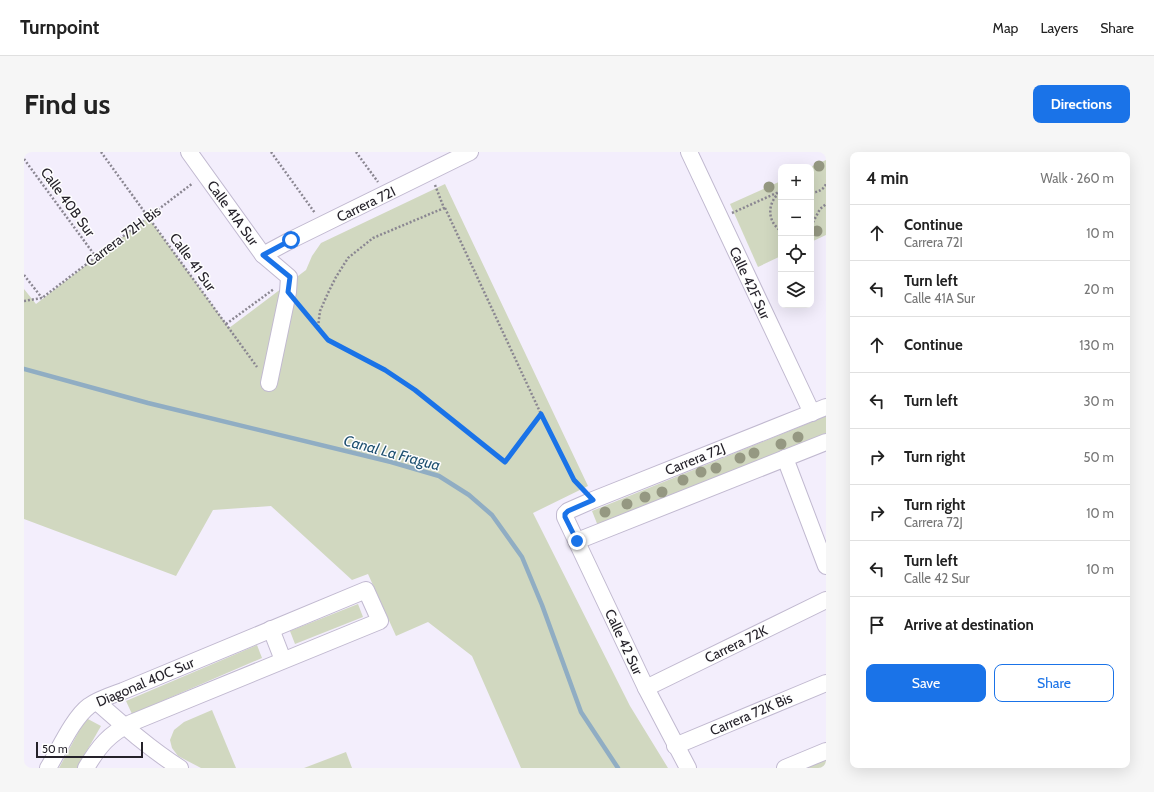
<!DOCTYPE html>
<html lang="en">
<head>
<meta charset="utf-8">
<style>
	body { margin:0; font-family:Cabin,sans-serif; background:#f6f6f6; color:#222 }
	.controls { position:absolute; right:12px; top:12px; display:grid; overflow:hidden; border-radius:8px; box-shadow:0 4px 16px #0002 }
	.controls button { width:36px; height:36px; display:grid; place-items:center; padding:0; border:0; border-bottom:1px solid #e0e0e0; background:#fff; color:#222; font:20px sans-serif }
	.scale { position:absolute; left:12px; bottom:10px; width:107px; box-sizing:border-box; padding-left:4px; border:2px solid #25222a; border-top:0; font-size:11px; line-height:14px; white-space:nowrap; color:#25222a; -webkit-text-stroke:3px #fefefe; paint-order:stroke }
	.stop { position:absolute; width:12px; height:12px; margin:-9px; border:3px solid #1a73e8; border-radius:50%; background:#fff }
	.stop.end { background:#1a73e8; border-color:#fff; box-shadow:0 1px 4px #0008 }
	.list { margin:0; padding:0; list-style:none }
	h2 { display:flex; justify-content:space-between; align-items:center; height:52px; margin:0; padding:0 16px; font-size:17px }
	h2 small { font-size:13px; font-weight:400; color:#767676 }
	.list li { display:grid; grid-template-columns:26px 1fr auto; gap:12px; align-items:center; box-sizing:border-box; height:56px; padding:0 16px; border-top:1px solid #e0e0e0 }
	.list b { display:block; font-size:15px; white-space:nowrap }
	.list p { margin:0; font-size:13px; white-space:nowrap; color:#767676 }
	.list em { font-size:13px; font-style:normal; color:#767676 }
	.actions { display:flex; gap:8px; padding:12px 16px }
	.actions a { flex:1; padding:9px 0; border:1px solid #1a73e8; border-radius:8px; text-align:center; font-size:14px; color:#1a73e8 }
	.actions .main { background:#1a73e8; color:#fff }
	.icon { flex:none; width:22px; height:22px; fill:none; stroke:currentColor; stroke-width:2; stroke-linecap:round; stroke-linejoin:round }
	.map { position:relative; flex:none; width:802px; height:616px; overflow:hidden; border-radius:8px }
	header { display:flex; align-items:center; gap:24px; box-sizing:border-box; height:56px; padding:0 20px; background:#fff; border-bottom:1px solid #e0e0e0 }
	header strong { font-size:19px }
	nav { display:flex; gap:22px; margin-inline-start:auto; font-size:14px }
	.intro { display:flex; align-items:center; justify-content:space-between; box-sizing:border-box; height:96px; padding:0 24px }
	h1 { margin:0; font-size:28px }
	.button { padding:10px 18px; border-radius:8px; background:#1a73e8; color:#fff; font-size:14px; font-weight:700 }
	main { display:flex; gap:24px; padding:0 24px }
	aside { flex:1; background:#fff; border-radius:8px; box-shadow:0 4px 16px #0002 }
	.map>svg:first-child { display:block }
	.green { fill:#d1d8c0 }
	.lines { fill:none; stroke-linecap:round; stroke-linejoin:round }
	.stream { stroke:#90adc3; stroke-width:4.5 }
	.street-casing { stroke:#c1b9d0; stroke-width:18 }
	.path { stroke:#8a8691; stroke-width:2.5; stroke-dasharray:2 2; stroke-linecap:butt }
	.street { stroke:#fff; stroke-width:16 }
	.tree { fill:#959882 }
	.route { stroke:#1a73e8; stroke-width:5 }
	.labels { text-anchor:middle; stroke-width:3; stroke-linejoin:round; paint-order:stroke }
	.street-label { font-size:14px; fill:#25222a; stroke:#fefefe }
	.water-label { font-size:15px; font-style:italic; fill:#1e5070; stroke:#fefefe }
</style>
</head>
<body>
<header>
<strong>Turnpoint</strong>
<nav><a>Map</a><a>Layers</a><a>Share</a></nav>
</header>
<div class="intro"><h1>Find us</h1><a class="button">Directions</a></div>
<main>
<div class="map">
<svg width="802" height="616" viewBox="0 0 802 616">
	<rect width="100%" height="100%" fill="#f3eefc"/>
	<g class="green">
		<path d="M802,8V83L787,90L786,15Z"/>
		<path d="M757,29V104L734,115L706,52Z"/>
		<path d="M421,32L564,334L509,361L606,554L644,616H497L448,504L404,470L372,484L344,422L328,428L247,354L189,358L152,424L0,367V137L12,152L124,65L205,176L282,118L288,104L297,91Z"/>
		<path d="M802,264V281L574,374L568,359Z"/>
		<path d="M334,452L339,465L271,492L266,479Z"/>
		<path d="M233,493L238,506L108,562L102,549Z"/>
		<path d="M188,558L212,616H177L154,604L148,596L146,588L150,578L160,570Z"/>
		<path d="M62,566L77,574L53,616H35Z"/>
		<path d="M322,600L328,616H280Z"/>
		<path d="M802,607V616H780Z"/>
	</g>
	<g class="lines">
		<path class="stream" d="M0,217L124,251L367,310L415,324L445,343L468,363L498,405L518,453L557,560L594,616"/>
		<defs>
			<g id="street">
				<path d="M165,0L239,103L265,125L264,140L245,231"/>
				<path d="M665,0L788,261"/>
				<path d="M239,103L267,88L446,0"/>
				<path d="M761,306L802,414"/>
				<path d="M553,389L802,290"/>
				<path d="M247,477L259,508"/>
				<path d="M622,536L802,448"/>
				<path d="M73,550C99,573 126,597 156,616"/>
				<path d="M651,594L802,531"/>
				<path d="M24,616C35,598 49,566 65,554C75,547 88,543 99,539L342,438L356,469L107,571C85,582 75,594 62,616"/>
				<path d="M664,616L622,536L541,365V362L544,359L569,348L802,255"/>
				<path d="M761,616L802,599"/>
			</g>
		</defs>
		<use href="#street" class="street-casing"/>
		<g class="path">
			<path d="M77,0L233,215"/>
			<path d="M247,0L291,61"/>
			<path d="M332,0L354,30"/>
			<path d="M0,7L72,105"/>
			<path d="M411,33L420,56L349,86L324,106L312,125L304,141L296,159L294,175L304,188L361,218L391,238L481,310L517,262L550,328L559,338"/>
			<path d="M755,41C743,52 743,69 757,79"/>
			<path d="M787,41C794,40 799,38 802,32"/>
			<path d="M421,56L517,262"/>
			<path d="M708,61L757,39"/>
			<path d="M787,74L796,57L802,52"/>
			<path d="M0,123L18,146"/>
			<path d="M0,149L18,146L169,31"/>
			<path d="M276,154L294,175"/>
			<path d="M202,172L250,137"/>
		</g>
		<use href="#street" class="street"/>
	</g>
	<g class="tree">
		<circle cx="795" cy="14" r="5.5"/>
		<circle cx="745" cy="35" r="5.5"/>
		<circle cx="793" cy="79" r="5.5"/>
		<circle cx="774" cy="285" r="5.5"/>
		<circle cx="757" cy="292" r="5.5"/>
		<circle cx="730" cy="301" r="5.5"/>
		<circle cx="716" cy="306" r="5.5"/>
		<circle cx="692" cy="316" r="5.5"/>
		<circle cx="677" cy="320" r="5.5"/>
		<circle cx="659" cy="328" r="5.5"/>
		<circle cx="638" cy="340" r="5.5"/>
		<circle cx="621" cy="345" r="5.5"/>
		<circle cx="603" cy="352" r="5.5"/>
		<circle cx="581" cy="360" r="5.5"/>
	</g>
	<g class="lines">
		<path class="route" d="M267,88L239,103L266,125L264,140L304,188L361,218L391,238L481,310L517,262L550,328L569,348L544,359L541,362V365L553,389"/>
	</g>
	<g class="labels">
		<g class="street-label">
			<text transform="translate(44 50) rotate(54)" y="5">Calle 40B Sur</text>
			<text transform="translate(342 52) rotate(-26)" y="5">Carrera 72I</text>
			<text transform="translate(209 61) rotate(54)" y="5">Calle 41A Sur</text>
			<text transform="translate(99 84) rotate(-37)" y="5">Carrera 72H Bis</text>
			<text transform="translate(169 110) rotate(54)" y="5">Calle 41 Sur</text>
			<text transform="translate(726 131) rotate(65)" y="5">Calle 42F Sur</text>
			<text transform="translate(671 307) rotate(-22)" y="5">Carrera 72J</text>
			<text transform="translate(600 490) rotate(65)" y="5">Calle 42 Sur</text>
			<text transform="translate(712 492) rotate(-26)" y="5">Carrera 72K</text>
			<text transform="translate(121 530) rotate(-23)" y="5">Diagonal 40C Sur</text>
			<text transform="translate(727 562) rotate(-23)" y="5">Carrera 72K Bis</text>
		</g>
		<g class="water-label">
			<text transform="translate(368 301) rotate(15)" y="5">Canal La Fragua</text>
		</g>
	</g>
</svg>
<div class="controls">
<button>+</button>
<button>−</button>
<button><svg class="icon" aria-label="locate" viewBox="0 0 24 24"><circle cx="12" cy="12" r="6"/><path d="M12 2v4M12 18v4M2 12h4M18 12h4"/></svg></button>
<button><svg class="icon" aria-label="layers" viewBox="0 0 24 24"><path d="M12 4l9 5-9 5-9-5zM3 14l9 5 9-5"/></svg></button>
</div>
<div class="scale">50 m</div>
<div class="stop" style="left:267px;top:88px"></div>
<div class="stop end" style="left:553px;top:389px"></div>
</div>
<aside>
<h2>4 min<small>Walk · 260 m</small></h2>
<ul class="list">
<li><svg class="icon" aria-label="ahead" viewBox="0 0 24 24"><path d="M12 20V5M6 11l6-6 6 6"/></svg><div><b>Continue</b><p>Carrera 72I</p></div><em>10 m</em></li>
<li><svg class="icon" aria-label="left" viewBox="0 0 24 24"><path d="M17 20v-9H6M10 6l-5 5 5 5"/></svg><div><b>Turn left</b><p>Calle 41A Sur</p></div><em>20 m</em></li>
<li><svg class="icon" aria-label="ahead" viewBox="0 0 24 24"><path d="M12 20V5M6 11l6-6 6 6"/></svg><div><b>Continue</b></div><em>130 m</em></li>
<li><svg class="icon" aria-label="left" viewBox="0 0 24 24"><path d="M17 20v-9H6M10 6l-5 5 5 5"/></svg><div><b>Turn left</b></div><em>30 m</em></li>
<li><svg class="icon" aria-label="right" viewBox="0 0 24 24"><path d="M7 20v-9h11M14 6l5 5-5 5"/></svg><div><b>Turn right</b></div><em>50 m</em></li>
<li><svg class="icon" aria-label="right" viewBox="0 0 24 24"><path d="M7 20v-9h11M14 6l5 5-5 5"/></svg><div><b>Turn right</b><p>Carrera 72J</p></div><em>10 m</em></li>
<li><svg class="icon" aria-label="left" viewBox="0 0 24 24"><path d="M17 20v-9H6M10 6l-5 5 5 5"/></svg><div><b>Turn left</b><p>Calle 42 Sur</p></div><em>10 m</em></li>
<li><svg class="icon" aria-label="arrive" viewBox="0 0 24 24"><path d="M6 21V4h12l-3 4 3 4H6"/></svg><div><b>Arrive at destination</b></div></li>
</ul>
<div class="actions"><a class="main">Save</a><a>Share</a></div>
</aside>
</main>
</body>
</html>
